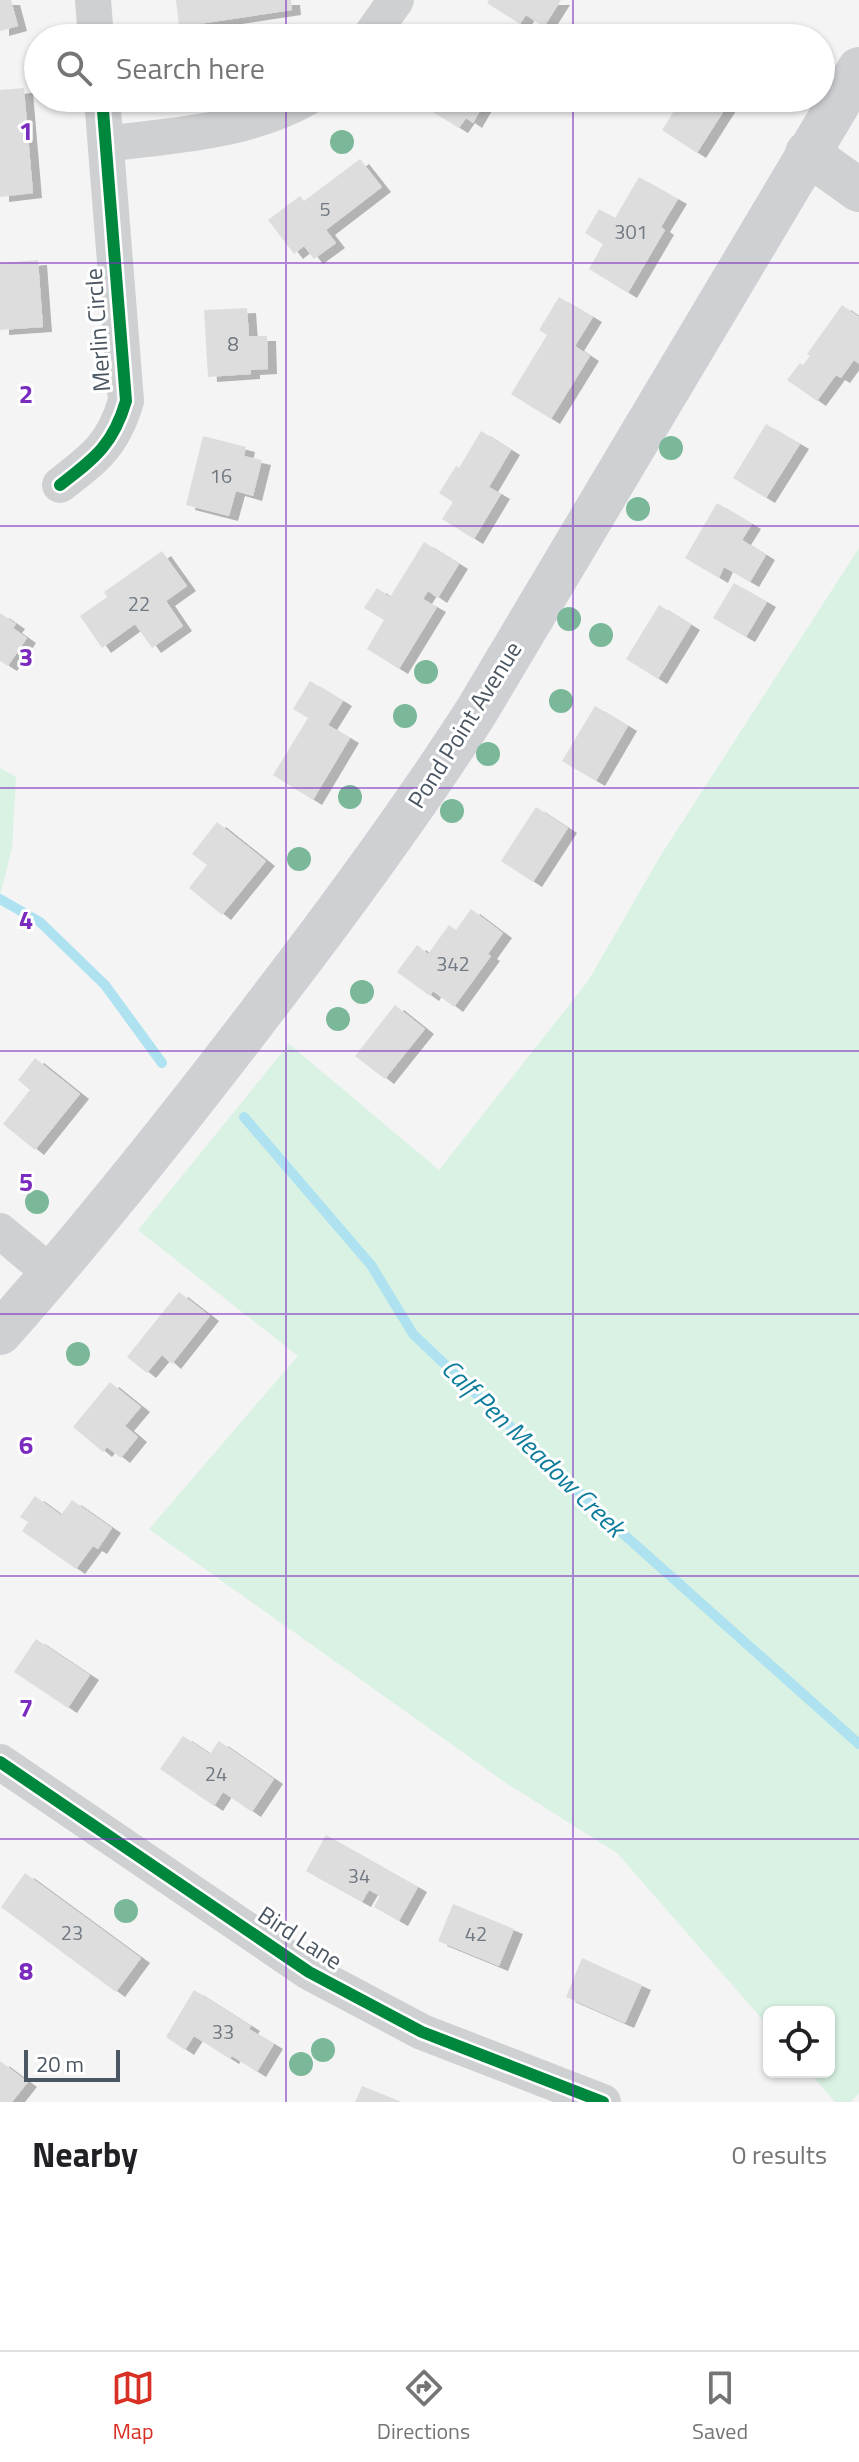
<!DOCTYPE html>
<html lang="en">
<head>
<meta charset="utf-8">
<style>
	body { margin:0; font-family:"Titillium Web",sans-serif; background:#f2f2f2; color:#202124 }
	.controls { position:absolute; right:24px; bottom:24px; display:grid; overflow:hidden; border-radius:12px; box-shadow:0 2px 6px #0004 }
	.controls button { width:72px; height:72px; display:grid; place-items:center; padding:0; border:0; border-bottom:2px solid #e0e0e0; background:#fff; color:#202124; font:40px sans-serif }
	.scale { position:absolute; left:24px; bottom:20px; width:96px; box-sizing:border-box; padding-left:8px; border:4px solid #4a5661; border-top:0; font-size:22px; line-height:28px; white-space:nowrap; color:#4a5661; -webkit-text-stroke:6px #fff; paint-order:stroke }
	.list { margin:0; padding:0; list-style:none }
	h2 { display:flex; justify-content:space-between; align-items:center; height:104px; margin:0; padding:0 32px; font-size:34px }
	h2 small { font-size:26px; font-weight:400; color:#757577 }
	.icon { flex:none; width:44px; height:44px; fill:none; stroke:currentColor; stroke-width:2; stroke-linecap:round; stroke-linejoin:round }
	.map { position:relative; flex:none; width:859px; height:2102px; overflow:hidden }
	.search { position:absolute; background:#fff; box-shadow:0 2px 6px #0004; left:24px; right:24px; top:24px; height:88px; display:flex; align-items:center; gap:20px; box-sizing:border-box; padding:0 28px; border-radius:44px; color:#757577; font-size:30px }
	.sheet { height:248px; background:#fff }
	nav { display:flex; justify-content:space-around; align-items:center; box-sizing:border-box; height:112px; border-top:2px solid #e0e0e0; background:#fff; font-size:22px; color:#757577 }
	nav a { display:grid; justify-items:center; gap:4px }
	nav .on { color:#d93025 }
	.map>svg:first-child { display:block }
	.green { fill:#d9f2e3 }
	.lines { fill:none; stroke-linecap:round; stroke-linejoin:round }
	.stream { stroke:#aee2f0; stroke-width:10 }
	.building { fill:#ddddde; filter:url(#shadow) }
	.minor { stroke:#ced0d2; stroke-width:36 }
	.tertiary { stroke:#ced0d2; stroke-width:44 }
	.secondary { stroke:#ced0d4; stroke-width:44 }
	.cycleway-casing { stroke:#fff; stroke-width:17 }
	.cycleway { stroke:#00873e; stroke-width:12 }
	.tree { fill:#7ab899 }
	.grid { fill:none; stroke:#7b2cbf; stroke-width:2; stroke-opacity:0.55 }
	.labels { text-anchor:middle; stroke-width:6; stroke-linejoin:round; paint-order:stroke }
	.number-label { font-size:20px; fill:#707881 }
	.street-label { font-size:24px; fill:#4a5661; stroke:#fff }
	.water-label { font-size:26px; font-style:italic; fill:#0c7c9b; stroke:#fff }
	.grid-label { font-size:26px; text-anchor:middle; font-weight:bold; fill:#7b2cbf; stroke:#fff; stroke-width:6; stroke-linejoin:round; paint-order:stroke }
</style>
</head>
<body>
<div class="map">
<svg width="859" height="2102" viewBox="0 0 859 2102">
	<defs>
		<filter id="shadow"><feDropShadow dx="9" dy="5" stdDeviation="0" flood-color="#0004"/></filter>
	</defs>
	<rect width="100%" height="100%" fill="#f4f4f4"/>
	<g class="green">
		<path d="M859,548V2093L851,2102H835L809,2072H829V2012H769V2027L617,1853L506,1783L149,1529L298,1356L138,1230L289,1044L439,1170L588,981L661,855Z"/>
		<path d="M0,768L16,777L12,848L0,896Z"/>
	</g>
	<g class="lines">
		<g class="stream">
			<path d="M0,899L40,922L105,985L162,1063"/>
			<path d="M244,1117L371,1265L413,1334L620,1531L859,1744"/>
		</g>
	</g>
	<g class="building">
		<path d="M0,0H11L18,26L0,31Z"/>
		<path d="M176,0H291L292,10L179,27Z"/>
		<path d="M489,0H561L544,27L526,15L520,24L487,3Z"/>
		<path d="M24,88L33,193L0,197V90Z"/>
		<path d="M428,98H478L484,104L473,123L466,118L459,128L423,106Z"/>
		<path d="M682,98H732L697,153L662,130Z"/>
		<path d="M360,159L382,187L326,230L336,243L314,259L304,246L294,254L268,220L300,196L304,201Z"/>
		<path d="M639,177L678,199L661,227L665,230L628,293L589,269L603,244L585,233L599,209L615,218Z"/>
		<path d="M38,260L43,327L0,330V263Z"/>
		<path d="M559,297L593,317L575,346L590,356L551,419L511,394L547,335L539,330Z"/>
		<path d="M842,305L859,317V364L854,360L841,378L836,375L817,401L787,380L800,363L803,365L810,356L807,354Z"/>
		<path d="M247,308L249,336H267L268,369L251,370V374L208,377L204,310Z"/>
		<path d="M766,424L800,444L766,498L733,478Z"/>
		<path d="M481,431L511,450L489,487L501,494L474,539L442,519L453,502L439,493L456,466L459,468Z"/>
		<path d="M203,436L246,447L244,456L262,460L253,496L236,491L229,516L186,505Z"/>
		<path d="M717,503L752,524L742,540L766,555L750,582L724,567L719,578L685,558Z"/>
		<path d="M424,542L459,564L438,598L428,591L423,599L437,607L399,669L367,649L384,620L364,608L377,588L390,597Z"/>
		<path d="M162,551L187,586L166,601L183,626L152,648L135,624L102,648L80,616L107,597L104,592Z"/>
		<path d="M734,583L767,602L746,637L713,618Z"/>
		<path d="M659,605L691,625L658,679L626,659Z"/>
		<path d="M0,613L16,624L13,628L27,638L8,666L0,661Z"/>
		<path d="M310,681L343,701L328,725L350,738L313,800L273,775L308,718L293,709Z"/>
		<path d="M595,706L628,726L596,781L562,761Z"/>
		<path d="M536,807L568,828L533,882L501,861Z"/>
		<path d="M217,822L266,861L222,915L189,888L207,865L192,854Z"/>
		<path d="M471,909L503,933L488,954L491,956L454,1007L433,991L430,996L397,972L417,945L428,954L449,925L456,930Z"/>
		<path d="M395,1005L425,1029L385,1079L355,1056Z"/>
		<path d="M35,1058L80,1094L35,1150L3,1124L30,1090L18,1080Z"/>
		<path d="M179,1292L210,1316L172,1364L162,1355L147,1373L127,1357Z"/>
		<path d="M110,1382L141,1407L125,1426L138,1437L121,1458L107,1447L103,1452L73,1427Z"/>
		<path d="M35,1496L61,1515L72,1500L112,1528L98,1549L93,1546L76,1569L22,1531L28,1522L20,1517Z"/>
		<path d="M36,1639L90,1675L68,1708L14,1672Z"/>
		<path d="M183,1736L210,1754L219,1741L274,1779L252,1812L223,1792L214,1806L160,1769Z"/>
		<path d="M326,1835L418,1887L399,1921L374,1907L380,1896L369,1890L362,1902L306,1871Z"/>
		<path d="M25,1873L141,1958L116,1992L1,1907Z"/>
		<path d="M453,1904L514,1929L499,1966L438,1941Z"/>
		<path d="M582,1958L642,1985L625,2023L566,1997Z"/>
		<path d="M194,1990L251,2026L249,2029L274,2044L257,2072L232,2056L230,2059L194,2036L185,2050L166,2037Z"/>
		<path d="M0,2061L28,2082L12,2102H0Z"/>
		<path d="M362,2086L402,2102H355Z"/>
	</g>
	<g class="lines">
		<g class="minor">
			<path d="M93,0L96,38"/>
			<path d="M369,38L396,0"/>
			<path d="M106,144C173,135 248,132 307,98"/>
			<path d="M60,485C95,458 113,445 126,401L102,98"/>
			<path d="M0,1231L52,1274"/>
			<path d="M0,1762L309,1972L422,2032L603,2102"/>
		</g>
		<path class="tertiary" d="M807,153L859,190"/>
		<path class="secondary" d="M0,1333C94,1227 182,1116 268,1003C341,908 411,813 476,712L859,69"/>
		<defs>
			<g id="cycleway">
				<path d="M60,485C95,458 113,445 126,401L102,98"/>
				<path d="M0,1762L309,1972L422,2032L603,2102"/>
			</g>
		</defs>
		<use href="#cycleway" class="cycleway-casing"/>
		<use href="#cycleway" class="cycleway"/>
	</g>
	<g class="tree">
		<circle cx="342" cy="142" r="12"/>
		<circle cx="671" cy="448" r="12"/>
		<circle cx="638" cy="509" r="12"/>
		<circle cx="569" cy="619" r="12"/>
		<circle cx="601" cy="635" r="12"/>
		<circle cx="426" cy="672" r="12"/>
		<circle cx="561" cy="701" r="12"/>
		<circle cx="405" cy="716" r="12"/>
		<circle cx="488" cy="754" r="12"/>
		<circle cx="350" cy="797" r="12"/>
		<circle cx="452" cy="811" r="12"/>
		<circle cx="299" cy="859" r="12"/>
		<circle cx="362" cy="992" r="12"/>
		<circle cx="338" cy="1019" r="12"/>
		<circle cx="37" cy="1202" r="12"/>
		<circle cx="78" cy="1354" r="12"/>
		<circle cx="126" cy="1911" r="12"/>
		<circle cx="323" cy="2050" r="12"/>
		<circle cx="301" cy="2064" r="12"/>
	</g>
	<path class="grid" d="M286,0V38M573,0V38M286,98V2102M573,98V2102M0,263H859M0,526H859M0,788H859M0,1051H859M0,1314H859M0,1576H859M0,1839H859"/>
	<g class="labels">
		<g class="number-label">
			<text x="325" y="216">5</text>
			<text x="631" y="239">301</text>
			<text x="233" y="351">8</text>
			<text x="221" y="483">16</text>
			<text x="139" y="611">22</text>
			<text x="453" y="971">342</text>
			<text x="216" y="1781">24</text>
			<text x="359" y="1883">34</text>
			<text x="72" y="1940">23</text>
			<text x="476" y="1941">42</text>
			<text x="223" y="2039">33</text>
		</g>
		<g class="street-label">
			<text transform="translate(98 330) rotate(-94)" y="8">Merlin Circle</text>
			<text transform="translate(465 725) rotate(-58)" y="8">Pond Point Avenue</text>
			<text transform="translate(300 1938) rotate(33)" y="8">Bird Lane</text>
		</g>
		<g class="water-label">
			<text transform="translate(533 1448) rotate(44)" y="9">Calf Pen Meadow Creek</text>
		</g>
	</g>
	<g class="grid-label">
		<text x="26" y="140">1</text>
		<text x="26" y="403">2</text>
		<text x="26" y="666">3</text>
		<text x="26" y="929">4</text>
		<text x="26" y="1191">5</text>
		<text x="26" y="1454">6</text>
		<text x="26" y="1717">7</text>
		<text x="26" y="1980">8</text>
	</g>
</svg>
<div class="controls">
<button><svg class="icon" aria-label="locate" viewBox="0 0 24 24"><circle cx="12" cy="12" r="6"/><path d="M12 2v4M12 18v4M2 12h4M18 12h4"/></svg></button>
</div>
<div class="scale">20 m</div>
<div class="search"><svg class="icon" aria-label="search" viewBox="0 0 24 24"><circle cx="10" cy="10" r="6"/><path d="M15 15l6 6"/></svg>Search here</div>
</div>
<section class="sheet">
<h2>Nearby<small>0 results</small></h2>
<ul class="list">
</ul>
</section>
<nav>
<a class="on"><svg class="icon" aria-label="map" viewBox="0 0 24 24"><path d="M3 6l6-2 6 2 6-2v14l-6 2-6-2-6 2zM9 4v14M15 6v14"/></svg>Map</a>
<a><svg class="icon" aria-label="directions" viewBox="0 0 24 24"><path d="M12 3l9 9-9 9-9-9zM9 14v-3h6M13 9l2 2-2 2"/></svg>Directions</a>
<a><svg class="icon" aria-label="saved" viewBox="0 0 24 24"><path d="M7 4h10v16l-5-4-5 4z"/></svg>Saved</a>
</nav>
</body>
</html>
